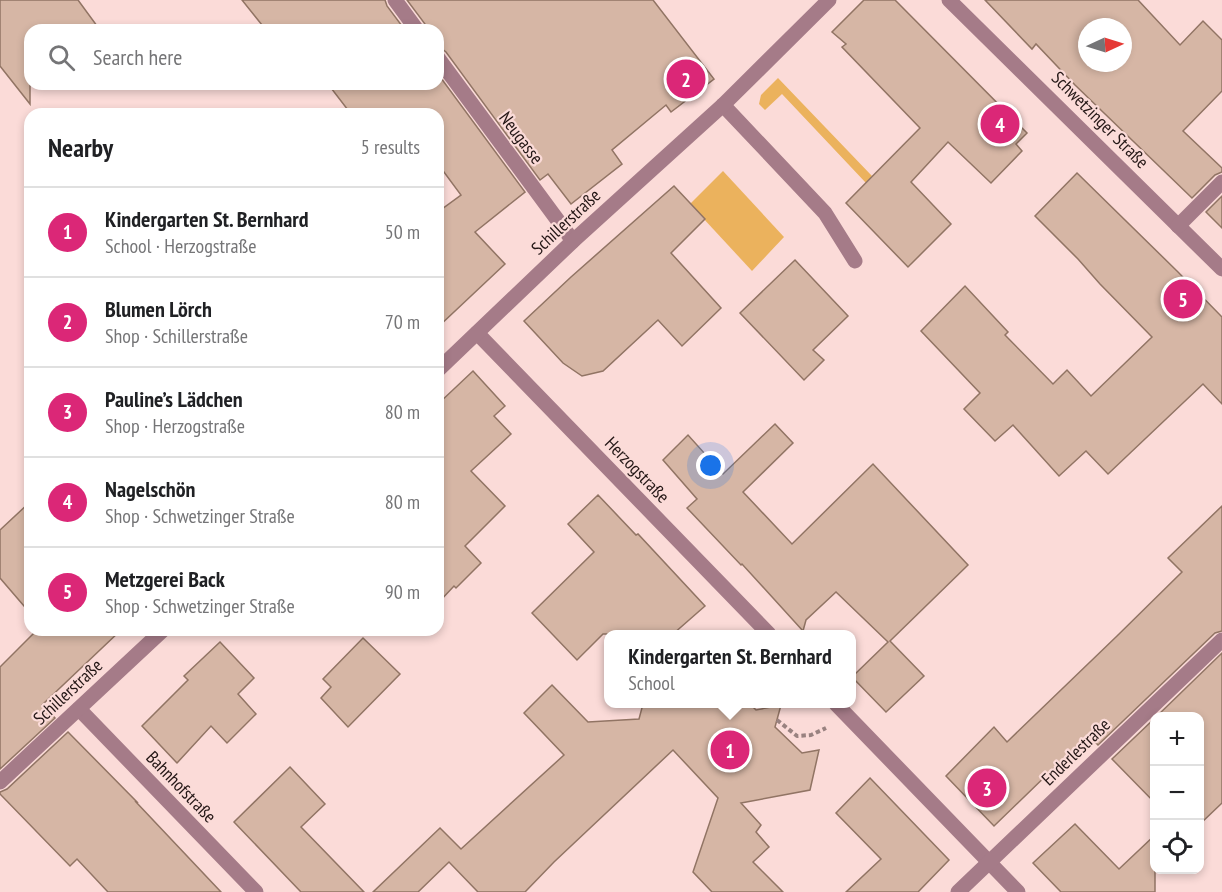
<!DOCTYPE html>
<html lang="en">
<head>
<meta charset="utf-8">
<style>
	body { margin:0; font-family:"PT Sans Narrow",sans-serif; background:#f2f2f2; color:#202124 }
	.controls { position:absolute; right:18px; bottom:18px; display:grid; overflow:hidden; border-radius:12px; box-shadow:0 3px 9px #0003 }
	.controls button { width:54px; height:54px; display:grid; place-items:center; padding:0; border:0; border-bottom:2px solid #e0e0e0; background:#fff; color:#202124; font:30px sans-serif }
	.compass { position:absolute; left:1078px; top:18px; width:54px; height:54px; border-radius:50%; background:#fff; box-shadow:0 3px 9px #0003; rotate:86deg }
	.you { position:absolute; left:711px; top:466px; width:21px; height:21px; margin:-15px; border:4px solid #fff; border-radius:50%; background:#1a73e8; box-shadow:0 0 0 9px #1a73e833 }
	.badge { display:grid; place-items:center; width:39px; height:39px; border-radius:50%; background:#db2777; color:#fff; font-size:20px; font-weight:700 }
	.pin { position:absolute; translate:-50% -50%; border:3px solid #fff; box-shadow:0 2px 6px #0006 }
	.popup { position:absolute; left:604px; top:630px; width:252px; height:78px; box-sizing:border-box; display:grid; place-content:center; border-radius:12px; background:#fff; filter:drop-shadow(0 2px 4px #0005); font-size:20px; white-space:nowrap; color:#757577 }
	.popup b { font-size:22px; color:#202124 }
	.popup::after { content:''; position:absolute; left:50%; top:100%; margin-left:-12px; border:12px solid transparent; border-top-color:#fff }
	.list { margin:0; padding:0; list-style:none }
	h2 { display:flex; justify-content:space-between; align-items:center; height:78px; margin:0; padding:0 24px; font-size:26px }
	h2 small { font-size:20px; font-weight:400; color:#757577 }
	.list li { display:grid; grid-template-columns:39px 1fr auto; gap:18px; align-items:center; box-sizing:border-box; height:90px; padding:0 24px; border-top:2px solid #e0e0e0 }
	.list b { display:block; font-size:22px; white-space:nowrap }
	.list p { margin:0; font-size:20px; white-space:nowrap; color:#757577 }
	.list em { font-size:20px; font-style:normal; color:#757577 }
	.icon { flex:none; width:33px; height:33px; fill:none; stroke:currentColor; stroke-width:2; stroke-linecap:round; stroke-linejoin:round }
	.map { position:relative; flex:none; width:1222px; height:892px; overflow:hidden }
	.search { position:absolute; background:#fff; box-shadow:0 3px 9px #0003; left:24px; top:24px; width:420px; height:66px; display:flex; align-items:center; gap:15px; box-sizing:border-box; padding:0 21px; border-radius:18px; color:#757577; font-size:22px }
	.panel { position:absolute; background:#fff; box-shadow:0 3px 9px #0003; left:24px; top:108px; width:420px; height:528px; border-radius:18px }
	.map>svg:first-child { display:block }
	.green { fill:#ebb25d }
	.building { fill:#d6b6a5; stroke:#917464; stroke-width:1.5; fill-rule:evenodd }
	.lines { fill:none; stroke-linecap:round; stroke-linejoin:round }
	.path { stroke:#998280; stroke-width:4; stroke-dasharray:4.5 3; stroke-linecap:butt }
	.minor { stroke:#a57b88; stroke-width:15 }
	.labels { text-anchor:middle; stroke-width:4.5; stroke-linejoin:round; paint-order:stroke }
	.street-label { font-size:18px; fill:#231615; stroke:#fbdbd8 }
</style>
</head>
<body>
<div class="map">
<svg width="1222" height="892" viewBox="0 0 1222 892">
	<rect width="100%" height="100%" fill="#fbdbd8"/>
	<g class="green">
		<path d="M778,78L872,176L866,183L782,94L765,110L759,104L761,95Z"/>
		<path d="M723,171L784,237L752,271L690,204Z"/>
	</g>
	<g class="building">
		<path d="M0,0H78L100,30H30V104L0,66Z"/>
		<path d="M242,0H385L387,6L405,30H266Z"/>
		<path d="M407,0H653L714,79L671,112L666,105L612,150L622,164L571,204L548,174L540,180L446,52L442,49L438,48V30H427L425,24Z"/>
		<path d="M864,0H895L1027,133L1016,144L1022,151L991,183L948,142L911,182L951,224L908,267L846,203L920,128L842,47L846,44L832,32Z"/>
		<path d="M985,0H1138L1180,45L1203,21L1222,40V91L1183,131L1222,168V172L1215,175L1192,198L1075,85L1036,44L1032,49ZM1087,27H1123V63H1087Z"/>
		<path d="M438,74L525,192L475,232L505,264L438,327V212L461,195L438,164V114H351L328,84H438Z"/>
		<path d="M1077,173L1178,272L1222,317V404L1203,384L1108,474L1086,451L1059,476L1013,425L995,441L964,409L980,393L921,331L965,286L1008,332L1005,335L1053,384L1067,370L1091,396L1152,337L1100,284L1078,259L1035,216Z"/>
		<path d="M674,186L705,219L671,253L721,308L682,346L658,320L603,371L582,376L563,363L524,321L571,277Z"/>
		<path d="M1222,196V228L1206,212Z"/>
		<path d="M795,260L848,316L813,350L824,360L804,380L740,313Z"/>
		<path d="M473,371L505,406L494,416L511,434L471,471L505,506L465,546L481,563L456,588L454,586L438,603V404Z"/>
		<path d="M775,424L793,443L743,492L792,544L873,464L968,565L890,641L924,676L886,712L852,677L888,642L836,592L806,620L803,631L742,564L741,565L687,508L697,499L663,460L688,435L723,474Z"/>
		<path d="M598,495L636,535L638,534L705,606L673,634H603L577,660L532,613L594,552L568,524Z"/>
		<path d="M30,502V613L0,578V530Z"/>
		<path d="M1222,506V631L1215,633L1098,745L1088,735L994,826L946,776L994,727L1007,742L1117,636L1182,572L1168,558Z"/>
		<path d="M37,630H121L42,705L55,718L0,769V667Z"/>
		<path d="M363,638L400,674L348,727L321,698L331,687L323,679Z"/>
		<path d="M220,642L254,678L238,694L256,714L227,743L211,726L177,763L142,726L188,680L184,676Z"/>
		<path d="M1222,653V803L1200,824V717H1156Z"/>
		<path d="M552,685L588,722L639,719L643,704H750L756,710L781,705L775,727L802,753L819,750L810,790L741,803L761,825L756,832L769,847L753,862L783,892H712L693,872L718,798L673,750L554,862L525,892H478L449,862L418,892H373L440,828L461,849L564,755L524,713Z"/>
		<path d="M1155,718V803L1112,759Z"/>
		<path d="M68,732L137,802H136L221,892H108L77,859L70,866L0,794V792L7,789Z"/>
		<path d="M290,767L325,804L301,827L364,892H301L234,822Z"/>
		<path d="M870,778L949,860L918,892H846L881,859L836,813Z"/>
		<path d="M1075,824L1119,869L1155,835V892H1061L1033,863Z"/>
	</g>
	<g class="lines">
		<g class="path">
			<path d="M770,704L771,707"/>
			<path d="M777,720L797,736L811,735L826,728"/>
		</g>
		<g class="minor">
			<path d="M395,0L417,30"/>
			<path d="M949,0L1222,269"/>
			<path d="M438,58L573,241"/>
			<path d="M723,105L825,213L855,261"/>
			<path d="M1178,226L1222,182"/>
			<path d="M477,333L769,634"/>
			<path d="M438,370L573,241L723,105L829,0"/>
			<path d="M836,704L1018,892"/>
			<path d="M79,709L256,892"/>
			<path d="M0,782L163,630"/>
			<path d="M958,892L1222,640"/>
		</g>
	</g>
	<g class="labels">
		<g class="street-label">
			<text transform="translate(1100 120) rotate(45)" y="6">Schwetzinger Straße</text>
			<text transform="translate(521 138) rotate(53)" y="6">Neugasse</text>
			<text transform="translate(566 222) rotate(-43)" y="6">Schillerstraße</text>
			<text transform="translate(637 470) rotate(46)" y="6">Herzogstraße</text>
			<text transform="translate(68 692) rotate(-43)" y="6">Schillerstraße</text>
			<text transform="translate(1076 752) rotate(-44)" y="6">Enderlestraße</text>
			<text transform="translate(181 787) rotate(46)" y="6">Bahnhofstraße</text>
		</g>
	</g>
</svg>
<div class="controls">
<button>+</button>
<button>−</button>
<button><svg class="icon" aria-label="locate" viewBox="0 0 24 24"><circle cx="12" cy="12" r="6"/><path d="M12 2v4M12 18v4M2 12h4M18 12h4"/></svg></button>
</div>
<svg class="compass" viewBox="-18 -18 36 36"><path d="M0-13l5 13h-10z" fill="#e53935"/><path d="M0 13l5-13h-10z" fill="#757577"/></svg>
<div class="you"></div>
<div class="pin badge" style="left:730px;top:750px">1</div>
<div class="popup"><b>Kindergarten St. Bernhard</b>School</div>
<div class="pin badge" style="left:686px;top:79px">2</div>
<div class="pin badge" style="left:987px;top:788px">3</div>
<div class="pin badge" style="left:1000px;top:124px">4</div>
<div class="pin badge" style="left:1183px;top:299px">5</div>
<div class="search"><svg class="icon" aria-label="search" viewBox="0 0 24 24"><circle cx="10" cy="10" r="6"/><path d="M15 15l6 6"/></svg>Search here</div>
<section class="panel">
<h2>Nearby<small>5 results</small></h2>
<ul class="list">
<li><span class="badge">1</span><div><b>Kindergarten St. Bernhard</b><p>School · Herzogstraße</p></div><em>50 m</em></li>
<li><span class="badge">2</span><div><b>Blumen Lörch</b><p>Shop · Schillerstraße</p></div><em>70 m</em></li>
<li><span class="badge">3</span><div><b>Pauline’s Lädchen</b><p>Shop · Herzogstraße</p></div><em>80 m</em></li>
<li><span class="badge">4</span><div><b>Nagelschön</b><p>Shop · Schwetzinger Straße</p></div><em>80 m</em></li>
<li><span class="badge">5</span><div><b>Metzgerei Back</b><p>Shop · Schwetzinger Straße</p></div><em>90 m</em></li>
</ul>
</section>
</div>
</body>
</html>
